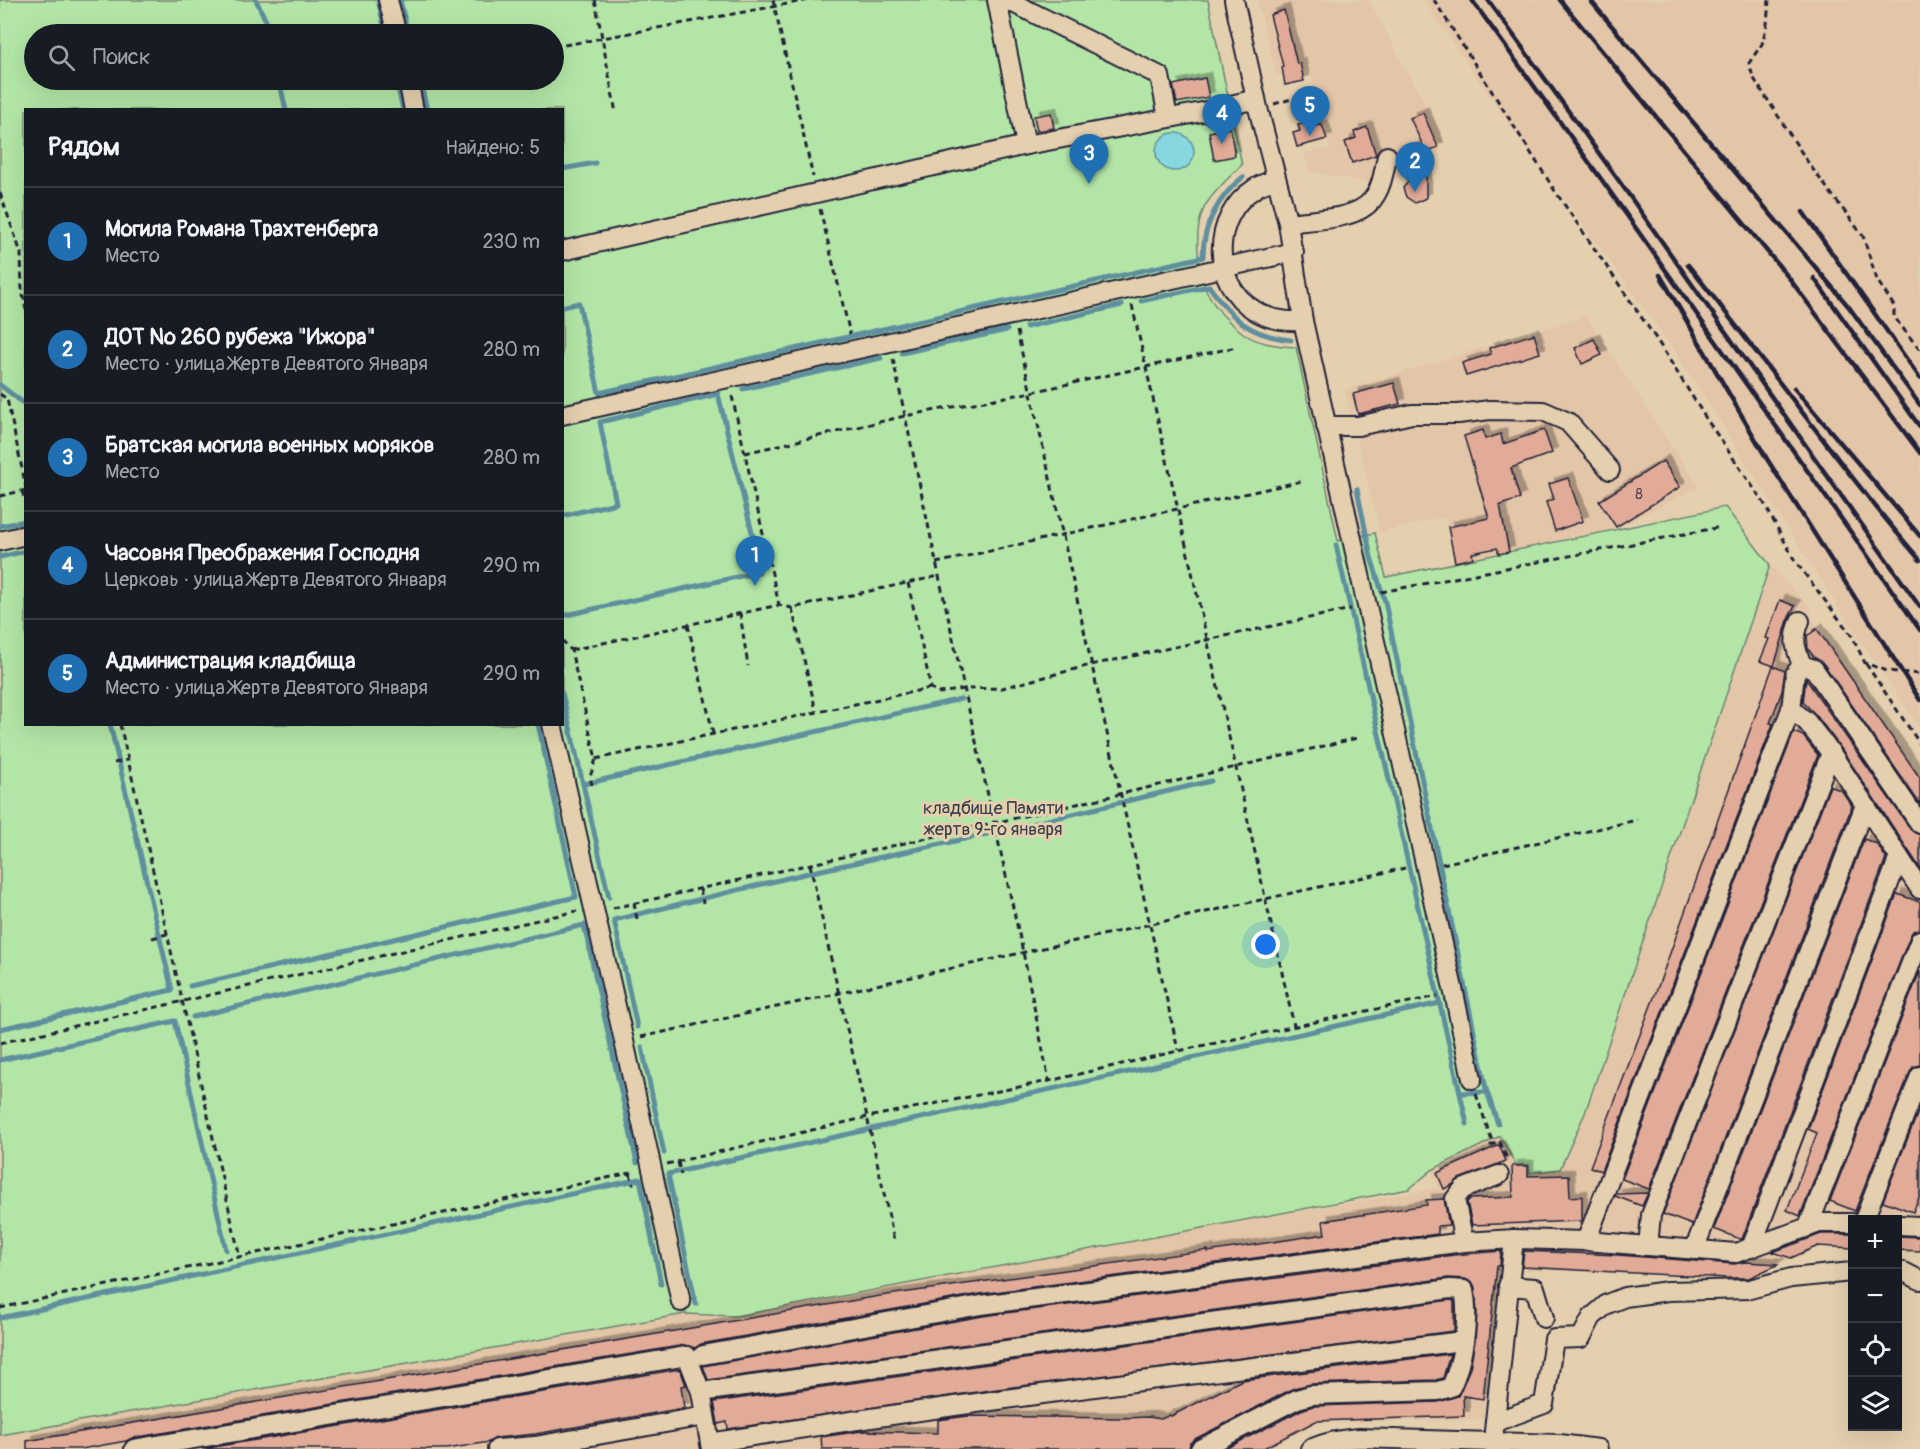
<!DOCTYPE html>
<html lang="ru">
<head>
<meta charset="utf-8">
<style>
	body { margin:0; font-family:Pangolin,sans-serif; background:#20242c; color:#f1f3f6 }
	.controls { position:absolute; right:18px; bottom:18px; display:grid; overflow:hidden; border-radius:0px; box-shadow:0 6px 24px #0002 }
	.controls button { width:54px; height:54px; display:grid; place-items:center; padding:0; border:0; border-bottom:2px solid #363941; background:#171b24; color:#f1f3f6; font:30px sans-serif }
	.you { position:absolute; left:1266px; top:945px; width:21px; height:21px; margin:-15px; border:4px solid #fff; border-radius:50%; background:#1a73e8; box-shadow:0 0 0 9px #1a73e833 }
	.badge { display:grid; place-items:center; width:39px; height:39px; border-radius:50%; background:#1f6fb2; color:#fff; font-size:20px; font-weight:700 }
	.pin { position:absolute; translate:-50% -50px; filter:drop-shadow(0 2px 3px #0008) }
	.pin::after { content:''; position:absolute; top:32px; width:21px; height:18px; background:inherit; clip-path:polygon(0 0,100% 0,50% 100%) }
	.list { margin:0; padding:0; list-style:none }
	h2 { display:flex; justify-content:space-between; align-items:center; height:78px; margin:0; padding:0 24px; font-size:26px }
	h2 small { font-size:20px; font-weight:400; color:#9ea1a6 }
	.list li { display:grid; grid-template-columns:39px 1fr auto; gap:18px; align-items:center; box-sizing:border-box; height:108px; padding:0 24px; border-top:2px solid #363941 }
	.list b { display:block; font-size:22px; white-space:nowrap }
	.list p { margin:0; font-size:20px; white-space:nowrap; color:#9ea1a6 }
	.list em { font-size:20px; font-style:normal; color:#9ea1a6 }
	.icon { flex:none; width:33px; height:33px; fill:none; stroke:currentColor; stroke-width:2; stroke-linecap:round; stroke-linejoin:round }
	.map { position:relative; flex:none; width:1920px; height:1449px; overflow:hidden }
	.search { position:absolute; background:#171b24; box-shadow:0 6px 24px #0002; left:24px; top:24px; width:540px; height:66px; display:flex; align-items:center; gap:15px; box-sizing:border-box; padding:0 21px; border-radius:33px; color:#9ea1a6; font-size:22px }
	.panel { position:absolute; background:#171b24; box-shadow:0 6px 24px #0002; left:24px; top:108px; width:540px; height:618px; border-radius:0px }
	.map>svg:first-child { display:block }
	.built { fill:#e3c5a7 }
	.green { fill:#b3e6a6; stroke:#6a8470; stroke-width:1.5; fill-rule:evenodd }
	.water { fill:#86d7e0; stroke:#5e8f9e; stroke-width:1.5 }
	.lines { fill:none; stroke-linecap:round; stroke-linejoin:round }
	.stream { stroke:#5e8f9e; stroke-width:5 }
	.building { fill:#e1ab97; stroke:#22223b; stroke-width:1.5; filter:url(#shadow) }
	.minor-casing { stroke:#22223b; stroke-width:22 }
	.path { stroke:#22223b; stroke-width:3; stroke-dasharray:6 4.5; stroke-linecap:butt }
	.minor { stroke:#e4d0ae; stroke-width:18 }
	.rail { stroke:#22223b; stroke-width:4.5 }
	.labels { text-anchor:middle; stroke-width:6; stroke-linejoin:round; paint-order:stroke }
	.number-label { font-size:15px; fill:#524452 }
	.park-label { font-size:18px; fill:#383f4b; stroke:#e4d0ae }
</style>
</head>
<body>
<div class="map">
<svg width="1920" height="1449" viewBox="0 0 1920 1449">
	<defs>
		<filter id="shadow"><feDropShadow dx="5.5" dy="-5.5" stdDeviation="0" flood-color="#0004"/></filter>
	</defs>
	<rect width="100%" height="100%" fill="#e4d0ae"/>
	<filter id="ink" filterUnits="userSpaceOnUse"><feTurbulence type="fractalNoise" baseFrequency=".0167" numOctaves="2"/><feDisplacementMap in="SourceGraphic" scale="12" xChannelSelector="R" yChannelSelector="G"/><feConvolveMatrix kernelMatrix="1 2 1 2 8 2 1 2 1" color-interpolation-filters="sRGB"/></filter>
	<g filter="url(#ink)">
		<g class="built">
			<path d="M1257,0H1369L1443,138L1436,165L1389,182L1373,183L1310,172L1304,153L1330,148L1310,71L1277,75Z"/>
			<path d="M1424,0H1920V728L1842,613L1671,345L1490,97Z"/>
			<path d="M1586,316L1699,487L1616,528L1456,563L1444,517L1380,532L1345,390Z"/>
			<path d="M1770,565L1808,606L1819,630L1920,774V1251L1898,1249V1220H1852V1246L1826,1244L1756,1275L1500,1270L1483,1419L1318,1423L1267,1449H0V1434L685,1313L1439,1188L1432,1170L1500,1136L1516,1164L1560,1169L1585,1113Z"/>
		</g>
		<path class="green" d="M0,0H1208L1242,165C1229,177 1214,191 1205,206C1193,229 1197,269 1207,292C1215,308 1229,323 1243,333C1258,344 1278,346 1296,347L1338,541L1375,533L1386,577L1725,507L1770,565L1585,1113L1560,1169L1530,1173L1529,1165H1516L1500,1136L1432,1170L1409,1189L736,1316L685,1314L0,1435ZM34,34H554V80H34ZM26,110H562V724H26Z"/>
		<circle class="water" cx="1175" cy="152" r="19"/>
		<g class="lines">
			<g class="stream">
				<path d="M256,0L268,25L270,34"/>
				<path d="M378,0L386,34"/>
				<path d="M400,0L408,34"/>
				<path d="M279,80L286,110"/>
				<path d="M396,80L403,110"/>
				<path d="M420,80L427,110"/>
				<path d="M562,169L595,163"/>
				<path d="M1141,301L1209,286C1233,320 1249,335 1291,340"/>
				<path d="M562,307L579,303L599,393L1203,257C1203,225 1218,197 1243,177"/>
				<path d="M1026,327L1122,305"/>
				<path d="M902,353L1007,330"/>
				<path d="M0,385L26,405"/>
				<path d="M743,389L881,358"/>
				<path d="M1357,489L1371,557L1385,602L1486,1089L1498,1124"/>
				<path d="M562,516L616,503L600,422L718,394L759,561"/>
				<path d="M0,526L26,521"/>
				<path d="M1336,545L1467,1124"/>
				<path d="M0,557L26,551"/>
				<path d="M562,616L759,572"/>
				<path d="M562,693L609,897"/>
				<path d="M584,784L961,699"/>
				<path d="M190,986L576,897L538,724"/>
				<path d="M193,1017L584,925L637,1163"/>
				<path d="M637,1027L614,920L808,873L1001,831L1211,781"/>
				<path d="M0,1029L172,990L110,724"/>
				<path d="M642,1047L664,1153"/>
				<path d="M0,1060L175,1021L226,1250"/>
				<path d="M1460,1093L1487,1092"/>
				<path d="M696,1304L668,1174L1440,1003"/>
				<path d="M0,1318L640,1179L661,1284"/>
			</g>
		</g>
		<g class="building">
			<path d="M1284,10L1297,64L1300,63L1304,81L1285,85L1282,67L1283,66L1270,15Z"/>
			<path d="M1205,78L1209,97L1177,103L1173,85Z"/>
			<path d="M1051,113L1054,128L1037,131L1034,116Z"/>
			<path d="M1423,113L1438,147L1426,152L1410,118Z"/>
			<path d="M1315,120L1316,126L1322,125L1327,139L1297,147L1293,133L1300,131L1298,125Z"/>
			<path d="M1367,127L1376,155L1352,163L1345,142L1356,138L1354,132Z"/>
			<path d="M1230,128L1235,156L1214,160L1209,132Z"/>
			<path d="M1416,147L1426,177V198L1415,203L1406,197L1403,188L1408,182L1398,153Z"/>
			<path d="M1534,334L1540,353L1466,376L1462,363L1491,354L1489,348Z"/>
			<path d="M1594,339L1602,355L1582,364L1575,348Z"/>
			<path d="M1394,383L1400,404L1358,414L1353,394Z"/>
			<path d="M1483,430L1485,439L1501,434L1503,444L1544,430L1552,453L1511,468L1520,499L1500,505L1509,552L1499,554L1497,548L1472,553L1473,558L1455,562L1448,527L1489,518L1464,436Z"/>
			<path d="M1663,461L1680,487L1616,527L1599,501Z"/>
			<path d="M1568,478L1583,521L1555,531L1546,502L1554,499L1549,484Z"/>
			<path d="M1780,600L1795,606L1789,617L1774,666L1760,661L1769,639L1766,638Z"/>
			<path d="M1817,629L1920,778V804L1823,663L1814,657L1808,649L1807,636Z"/>
			<path d="M1773,666L1785,671L1782,691L1770,723L1773,724L1601,1171L1590,1167L1659,984Z"/>
			<path d="M1806,679L1911,830L1920,835V868L1840,747L1816,715L1803,702Z"/>
			<path d="M1794,732L1803,736L1818,755L1649,1189L1622,1179Z"/>
			<path d="M1830,786L1842,791L1852,806L1692,1225L1663,1214Z"/>
			<path d="M1864,839L1877,844L1886,858L1742,1239H1740L1714,1229Z"/>
			<path d="M1897,894L1920,902V929L1913,931L1910,936L1800,1216L1787,1210L1817,1133L1808,1129Z"/>
			<path d="M1920,971V1065L1913,1067L1910,1072L1855,1211L1830,1201Z"/>
			<path d="M1920,1107V1195L1913,1212L1883,1201Z"/>
			<path d="M1499,1145L1506,1161L1459,1179L1452,1185L1444,1189L1437,1173Z"/>
			<path d="M1512,1166H1528V1176L1569,1175L1570,1197L1582,1196V1221L1472,1225L1467,1202L1470,1199L1513,1197Z"/>
			<path d="M1648,1193L1642,1206L1615,1196L1616,1194Z"/>
			<path d="M1444,1199L1449,1225L1438,1226V1234L980,1294L701,1344L695,1348L685,1345L132,1438L126,1441L81,1449H27V1441L880,1296L1208,1250V1252L1325,1234L1323,1221L1427,1205L1426,1200Z"/>
			<path d="M1821,1234H1852V1248L1818,1246L1791,1258L1773,1252Z"/>
			<path d="M1898,1236L1920,1237V1251L1898,1250Z"/>
			<path d="M1501,1251L1500,1266H1497L1483,1399L1463,1396L1464,1416L1316,1421L1262,1449H1225L1301,1410L1313,1406L1438,1402L1458,1396L1470,1368L1475,1341L1477,1313L1475,1288L1473,1283L1465,1279L1448,1278L708,1380L703,1366L983,1316L1454,1255Z"/>
			<path d="M1524,1251L1618,1255L1734,1264L1745,1262L1779,1264L1749,1278H1728L1522,1267Z"/>
			<path d="M1450,1300L1454,1301V1331L990,1390L728,1429L727,1422L718,1424L714,1402Z"/>
			<path d="M1450,1354L1443,1378L1436,1380L1311,1384L1294,1388L1195,1439L1190,1443L1189,1449H822L821,1437L862,1431L938,1433V1420L968,1416L1121,1418L1149,1417L1161,1419L1170,1415L1171,1416L1242,1380Z"/>
			<path d="M680,1369L686,1385L681,1386L684,1408L535,1434L496,1438L489,1442L447,1449H202Z"/>
		</g>
		<g class="lines">
			<defs>
				<g id="minor">
					<path d="M388,0L397,34"/>
					<path d="M997,0L1026,145"/>
					<path d="M1007,0L1160,76L1168,118"/>
					<path d="M1234,0L1258,108L1288,223L1303,321L1454,993L1472,1079"/>
					<path d="M408,80L414,110"/>
					<path d="M1276,179C1269,182 1260,184 1254,189C1212,216 1210,283 1254,310C1269,320 1285,322 1303,321"/>
					<path d="M1288,223C1313,219 1355,221 1372,200C1382,188 1384,171 1387,156"/>
					<path d="M562,251L1026,145L1202,112L1256,99"/>
					<path d="M562,415L1294,252"/>
					<path d="M1326,426H1358L1412,414H1458L1490,410L1543,411L1568,422L1610,470"/>
					<path d="M0,541L26,535"/>
					<path d="M1800,621C1793,640 1794,645 1802,665L1814,669L1920,824"/>
					<path d="M1791,709L1807,722L1831,753L1920,889"/>
					<path d="M552,724L624,1041L681,1302"/>
					<path d="M1864,1220L1920,1076"/>
					<path d="M1898,1225L1920,1226"/>
					<path d="M1808,1227L1920,940"/>
					<path d="M1586,1241L1791,709L1795,674L1802,665"/>
					<path d="M1464,1242L1455,1199L1463,1189L1499,1175"/>
					<path d="M1648,1246L1651,1215L1831,753"/>
					<path d="M1751,1248L1899,857"/>
					<path d="M1694,1250L1865,805"/>
					<path d="M1898,1271L1904,1272L1920,1280"/>
					<path d="M1508,1286L1535,1288L1544,1318"/>
					<path d="M703,1355L981,1305L1464,1242L1514,1239L1586,1241L1736,1253L1819,1223H1852"/>
					<path d="M701,1392L1450,1289L1464,1290C1470,1319 1463,1361 1451,1387L1438,1391L1311,1395L1297,1399L1200,1449"/>
					<path d="M1495,1422L1544,1404L1554,1339L1581,1338L1592,1317L1607,1304L1625,1297L1668,1291L1750,1289L1791,1278L1852,1272"/>
					<path d="M1494,1431L1514,1239"/>
					<path d="M710,1443C960,1402 1212,1372 1463,1341"/>
					<path d="M134,1449L687,1356L701,1392L711,1449"/>
					<path d="M497,1449L535,1446L705,1416"/>
					<path d="M1310,1449C1326,1442 1342,1439 1359,1438L1560,1444L1598,1449"/>
				</g>
			</defs>
			<use href="#minor" class="minor-casing"/>
			<g class="path">
				<path d="M595,0L616,113"/>
				<path d="M773,0L813,177"/>
				<path d="M1434,0L1555,191L1657,340L1707,420L1764,503L1795,561L1852,636L1865,663L1887,671L1920,674"/>
				<path d="M1769,0L1767,24L1762,44L1749,63L1753,77L1809,164L1863,236L1877,280L1894,306V317L1920,350"/>
				<path d="M554,47L809,0"/>
				<path d="M1274,104L1295,98"/>
				<path d="M0,193L21,253L22,290L26,310"/>
				<path d="M820,209L850,334"/>
				<path d="M1132,305L1294,1026"/>
				<path d="M1017,331L1178,1050"/>
				<path d="M893,359L939,576L1023,952L1049,1081"/>
				<path d="M0,394L7,399L26,487"/>
				<path d="M732,396L779,605"/>
				<path d="M745,453L905,416L1032,392L1236,347"/>
				<path d="M22,491L26,503"/>
				<path d="M0,496L26,490"/>
				<path d="M936,563L1302,481"/>
				<path d="M908,583L931,688L939,693L965,689L1002,688L1091,665L1351,609"/>
				<path d="M1381,592L1721,527"/>
				<path d="M792,608L816,711"/>
				<path d="M740,613L748,666"/>
				<path d="M688,625L713,733"/>
				<path d="M562,640L571,650L596,759L590,777L592,785"/>
				<path d="M571,650L779,605L792,608L939,576"/>
				<path d="M1866,664L1920,744"/>
				<path d="M120,724L240,1258"/>
				<path d="M596,759L931,688"/>
				<path d="M114,763L128,760"/>
				<path d="M810,864C837,990 868,1115 894,1241"/>
				<path d="M1442,864L1637,820"/>
				<path d="M700,889L703,903"/>
				<path d="M634,903L637,919"/>
				<path d="M613,908C861,853 1110,798 1357,738"/>
				<path d="M152,938L167,934"/>
				<path d="M641,1037L1405,868"/>
				<path d="M0,1043L577,911"/>
				<path d="M1476,1094L1492,1141L1491,1145L1500,1142L1507,1159"/>
				<path d="M678,1162L681,1175"/>
				<path d="M667,1164L868,1117L1049,1081L1178,1051L1438,996"/>
				<path d="M630,1173L633,1185"/>
				<path d="M0,1308L635,1172"/>
			</g>
			<use href="#minor" class="minor"/>
			<g class="rail">
				<path d="M1472,0L1604,183L1920,630"/>
				<path d="M1488,0L1619,181L1920,607"/>
				<path d="M1560,0L1789,278L1920,453"/>
				<path d="M1590,0L1849,307L1920,405"/>
				<path d="M1803,212L1920,378"/>
				<path d="M1688,265C1767,362 1838,465 1920,560"/>
				<path d="M1660,275L1767,459L1920,700"/>
				<path d="M1814,278L1920,427"/>
				<path d="M1794,388L1920,536"/>
			</g>
		</g>
	</g>
	<g class="labels">
		<g class="number-label">
			<text x="1639" y="499">8</text>
		</g>
		<g class="park-label">
			<text x="993" y="814">кладбище Памяти<tspan x="993" dy="21">жертв 9-го января</tspan></text>
		</g>
	</g>
</svg>
<div class="controls">
<button>+</button>
<button>−</button>
<button><svg class="icon" aria-label="locate" viewBox="0 0 24 24"><circle cx="12" cy="12" r="6"/><path d="M12 2v4M12 18v4M2 12h4M18 12h4"/></svg></button>
<button><svg class="icon" aria-label="layers" viewBox="0 0 24 24"><path d="M12 4l9 5-9 5-9-5zM3 14l9 5 9-5"/></svg></button>
</div>
<div class="you"></div>
<div class="pin badge" style="left:755px;top:586px">1</div>
<div class="pin badge" style="left:1415px;top:192px">2</div>
<div class="pin badge" style="left:1089px;top:184px">3</div>
<div class="pin badge" style="left:1222px;top:144px">4</div>
<div class="pin badge" style="left:1310px;top:136px">5</div>
<div class="search"><svg class="icon" aria-label="search" viewBox="0 0 24 24"><circle cx="10" cy="10" r="6"/><path d="M15 15l6 6"/></svg>Поиск</div>
<section class="panel">
<h2>Рядом<small>Найдено: 5</small></h2>
<ul class="list">
<li><span class="badge">1</span><div><b>Могила Романа Трахтенберга</b><p>Место</p></div><em>230 m</em></li>
<li><span class="badge">2</span><div><b>ДОТ № 260 рубежа &quot;Ижора&quot;</b><p>Место · улица Жертв Девятого Января</p></div><em>280 m</em></li>
<li><span class="badge">3</span><div><b>Братская могила военных моряков</b><p>Место</p></div><em>280 m</em></li>
<li><span class="badge">4</span><div><b>Часовня Преображения Господня</b><p>Церковь · улица Жертв Девятого Января</p></div><em>290 m</em></li>
<li><span class="badge">5</span><div><b>Администрация кладбища</b><p>Место · улица Жертв Девятого Января</p></div><em>290 m</em></li>
</ul>
</section>
</div>
</body>
</html>
